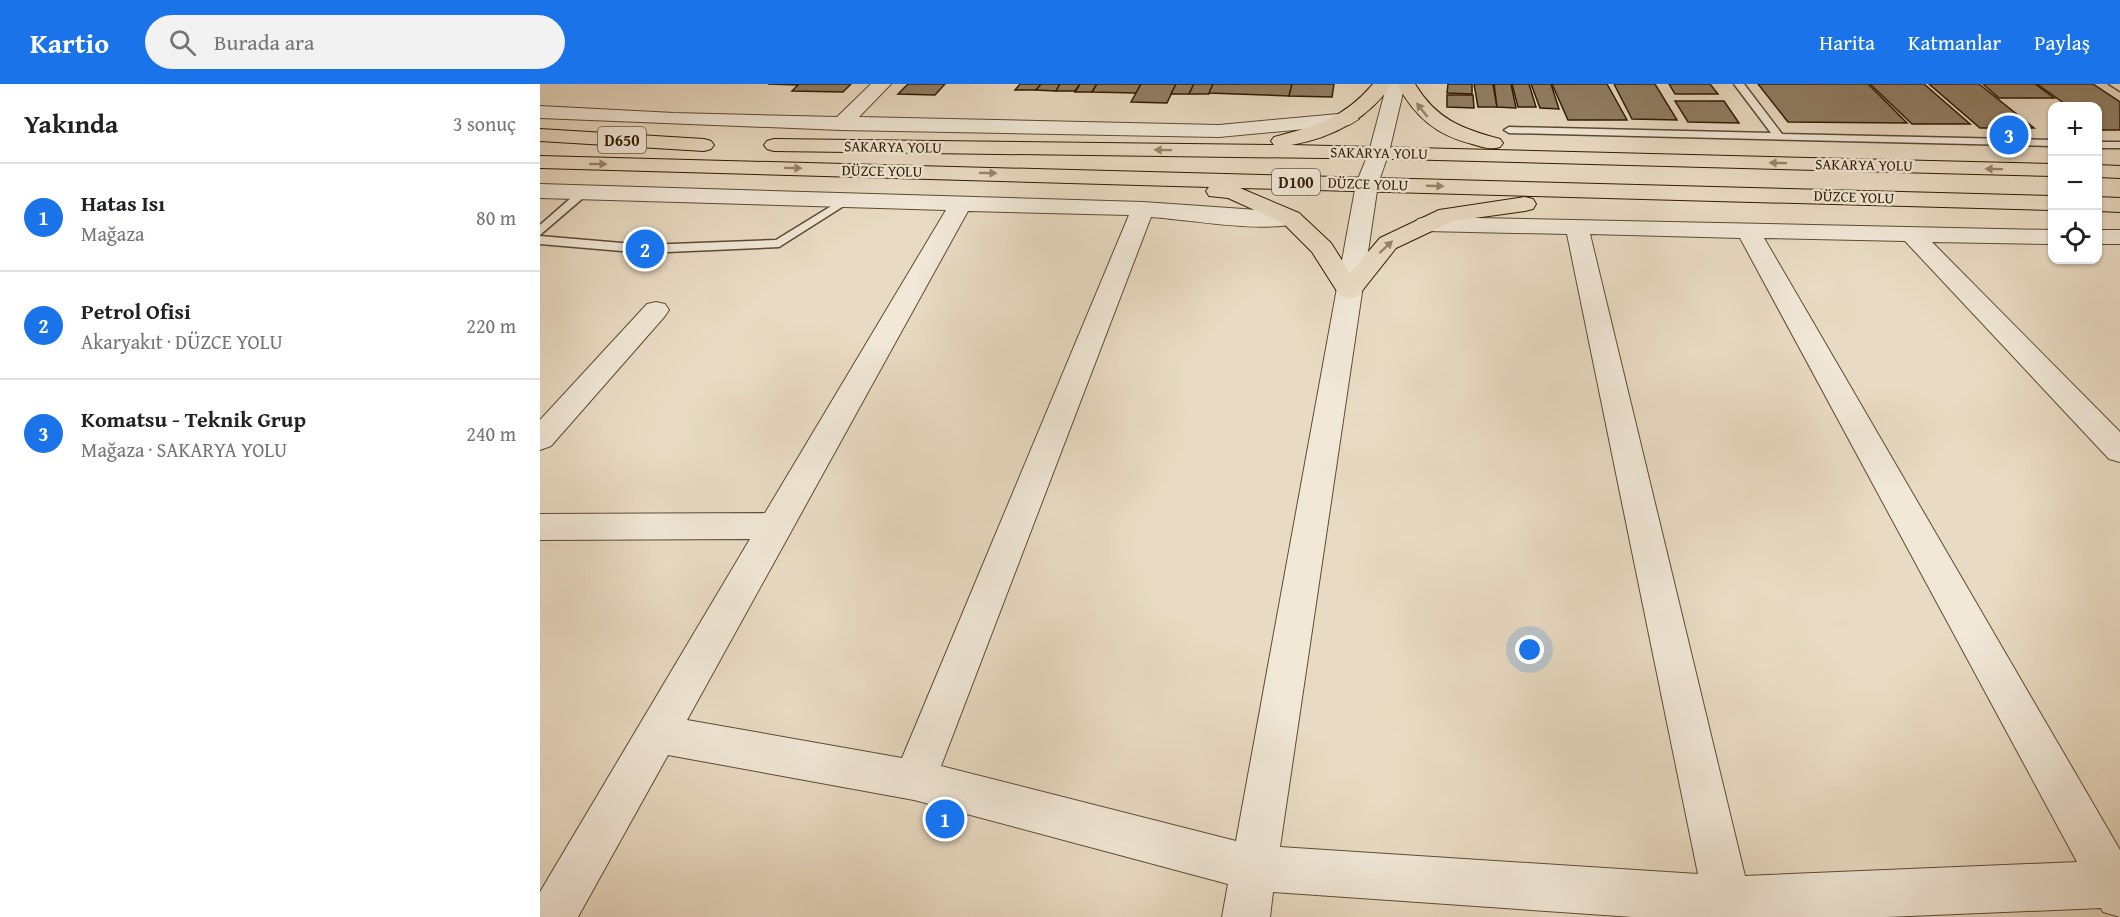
<!DOCTYPE html>
<html lang="tr">
<head>
<meta charset="utf-8">
<style>
	body { margin:0; font-family:"Gentium Book Plus",serif; background:#f2f2f2; color:#202124 }
	.controls { position:absolute; right:18px; top:18px; display:grid; overflow:hidden; border-radius:12px; box-shadow:0 2px 4px #0004 }
	.controls button { width:54px; height:54px; display:grid; place-items:center; padding:0; border:0; border-bottom:2px solid #e0e0e0; background:#fff; color:#202124; font:30px sans-serif }
	.you { position:absolute; left:990px; top:566px; width:21px; height:21px; margin:-15px; border:4px solid #fff; border-radius:50%; background:#1a73e8; box-shadow:0 0 0 9px #1a73e833 }
	.badge { display:grid; place-items:center; width:39px; height:39px; border-radius:50%; background:#1a73e8; color:#fff; font-size:20px; font-weight:700 }
	.pin { position:absolute; translate:-50% -50%; border:3px solid #fff; box-shadow:0 2px 6px #0006 }
	.list { margin:0; padding:0; list-style:none }
	h2 { display:flex; justify-content:space-between; align-items:center; height:78px; margin:0; padding:0 24px; font-size:26px }
	h2 small { font-size:20px; font-weight:400; color:#757577 }
	.list li { display:grid; grid-template-columns:39px 1fr auto; gap:18px; align-items:center; box-sizing:border-box; height:108px; padding:0 24px; border-top:2px solid #e0e0e0 }
	.list b { display:block; font-size:22px; white-space:nowrap }
	.list p { margin:0; font-size:20px; white-space:nowrap; color:#757577 }
	.list em { font-size:20px; font-style:normal; color:#757577 }
	.icon { flex:none; width:33px; height:33px; fill:none; stroke:currentColor; stroke-width:2; stroke-linecap:round; stroke-linejoin:round }
	.map { position:relative; flex:none; width:1580px; height:833px; overflow:hidden }
	header { display:flex; align-items:center; gap:36px; box-sizing:border-box; height:84px; padding:0 30px; background:#1a73e8; color:#fff }
	header strong { font-size:28px }
	nav { display:flex; gap:33px; margin-inline-start:auto; font-size:21px }
	.search { width:420px; height:54px; background:#f2f2f2; display:flex; align-items:center; gap:15px; box-sizing:border-box; padding:0 21px; border-radius:33px; color:#757577; font-size:22px }
	main { display:flex }
	aside { flex:1; background:#fff }
	.map>svg:first-child { display:block }
	.building { fill:#917f65; stroke:#311b00; stroke-width:1.5 }
	.lines { fill:none; stroke-linecap:round; stroke-linejoin:round }
	.service-casing { stroke:#5f4b31; stroke-width:3 }
	.minor-casing { stroke:#5f4b31; stroke-width:2 }
	.trunk-casing { stroke:#311b00; stroke-width:2 }
	.service { fill:#f1e8d8; fill-rule:evenodd }
	.minor { fill:#f1e8d8; fill-rule:evenodd }
	.trunk { fill:#e9dbc3; fill-rule:evenodd }
	.oneway { fill:#96856b }
	.labels { text-anchor:middle; stroke-width:5; stroke-linejoin:round; paint-order:stroke }
	.far-street-label { font-size:15px; fill:#311b00; stroke:#f1e8d8 }
	.shield { fill:#f1e8d8; stroke:#6b5841; stroke-width:1.5 }
	.shield-label { font-size:16px; font-weight:bold; fill:#311b00 }
</style>
</head>
<body>
<header>
<strong>Kartio</strong>
<div class="search"><svg class="icon" aria-label="search" viewBox="0 0 24 24"><circle cx="10" cy="10" r="6"/><path d="M15 15l6 6"/></svg>Burada ara</div>
<nav><a>Harita</a><a>Katmanlar</a><a>Paylaş</a></nav>
</header>
<main>
<aside>
<h2>Yakında<small>3 sonuç</small></h2>
<ul class="list">
<li><span class="badge">1</span><div><b>Hatas Isı</b><p>Mağaza</p></div><em>80 m</em></li>
<li><span class="badge">2</span><div><b>Petrol Ofisi</b><p>Akaryakıt · DÜZCE YOLU</p></div><em>220 m</em></li>
<li><span class="badge">3</span><div><b>Komatsu - Teknik Grup</b><p>Mağaza · SAKARYA YOLU</p></div><em>240 m</em></li>
</ul>
</aside>
<div class="map">
<svg width="1580" height="833" viewBox="0 0 1580 833">
	<rect width="100%" height="100%" fill="#e9dbc3"/>
	<filter id="stains"><feTurbulence type="fractalNoise" baseFrequency=".00333" numOctaves="4"/><feColorMatrix values="0 0 0 0 .2 0 0 0 0 .09 0 0 0 0 .02 0 0 0 .5 -.17"/></filter>
	<radialGradient id="worn" r=".72"><stop offset=".6" stop-color="#630" stop-opacity="0"/><stop offset="1" stop-color="#630" stop-opacity=".3"/></radialGradient>
	<g class="building">
		<path d="M228,0H311L303,8L252,7L258,1Z"/>
		<path d="M368,0H405L395,11L358,10Z"/>
		<path d="M480,0H501L496,6H475Z"/>
		<path d="M501,0H520L516,7L496,6Z"/>
		<path d="M520,0H540L535,7H516Z"/>
		<path d="M540,0H557L552,8H535Z"/>
		<path d="M557,0H601L596,9L552,8Z"/>
		<path d="M601,0H636L627,19L591,18Z"/>
		<path d="M636,0H654L649,10H631Z"/>
		<path d="M654,0H673L669,10H649Z"/>
		<path d="M673,0H752L749,12L669,9Z"/>
		<path d="M752,0H794L792,13L749,12Z"/>
		<path d="M908,0H932V10L907,9Z"/>
		<path d="M934,0H953L957,23H938Z"/>
		<path d="M954,0H971L976,24L957,23Z"/>
		<path d="M972,0H989L996,23H978Z"/>
		<path d="M991,0H1011L1019,25L1000,24Z"/>
		<path d="M1012,0H1067L1087,36H1028Z"/>
		<path d="M1074,0H1115L1137,36L1092,35Z"/>
		<path d="M1129,0H1170L1178,10H1135Z"/>
		<path d="M1218,0H1328L1367,39L1248,38Z"/>
		<path d="M1330,0H1384L1430,40H1372Z"/>
		<path d="M1389,0H1439L1494,44H1440Z"/>
		<path d="M1443,0H1495L1514,14H1459Z"/>
		<path d="M1497,0H1553L1580,18V46H1561L1558,44V22H1528Z"/>
		<path d="M907,11H933L934,24L907,23Z"/>
		<path d="M1135,17H1184L1199,39L1148,38Z"/>
	</g>
	<g class="lines">
		<defs>
			<g id="service">
				<path d="M1194,0H1204L1242,50L1512,56V62L969,49L964,46L969,43L1231,49Z"/>
				<path d="M1569,0H1580V7Z"/>
				<rect x="1558" y="58" width="22" height="6"/>
				<path d="M40,106L50,108L0,151V141Z"/>
				<path d="M306,113L312,116L310,118L239,163L105,169L0,160V152L105,161L236,156Z"/>
			</g>
			<g id="minor">
				<path d="M331,0H351L319,33L679,41L809,29L819,35L809,41L679,53L301,46L0,34V22L134,29L297,33Z"/>
				<path d="M847,0H865L849,68L838,100L740,763L1158,790L1027,150L886,147L878,145L874,140L878,135L886,133L1512,146V160L1392,158L1580,348V378L1569,375L1365,157L1224,154L1580,766V833L1563,828L1561,824L1346,833H1093L733,808L730,833H682L688,800L374,716L128,671L38,833H0V808L210,455L0,456V430L225,429L406,126L0,114V100L603,118L759,129L763,134L759,139C720,149 653,136 611,133L401,682L696,757L816,100L829,68ZM428,127L589,131L362,674L147,636ZM1050,150L1200,154L1537,778L1205,792Z"/>
				<rect x="1558" y="146" width="22" height="14"/>
				<path d="M116,218L125,220L129,226L125,232L11,362L0,366V336L107,220Z"/>
			</g>
			<g id="trunk">
				<path d="M833,0H852C828,35 792,54 751,61L1512,80V92L857,75L234,67L227,65L224,61L227,57L234,55L734,61L731,57L734,53C776,42 803,35 833,0Z"/>
				<path d="M857,0H875C896,35 922,45 960,55L963,59L960,63C951,66 942,63 932,60C896,51 875,33 857,0Z"/>
				<path d="M0,45L164,55L171,57L174,61L171,65L164,67L0,57Z"/>
				<path d="M0,72L1512,112V126L700,104L759,129L791,159L810,189L840,154L899,126L985,113L993,115L996,120L993,125L985,127L913,137L856,164L818,212L809,215L800,212L772,168L743,139L688,114L669,112L666,107L669,103L0,84Z"/>
				<path d="M1558,81L1580,82V94L1558,93Z"/>
				<path d="M1558,113L1580,114V128L1558,127Z"/>
			</g>
		</defs>
		<use href="#service" class="service-casing"/>
		<use href="#minor" class="minor-casing"/>
		<use href="#trunk" class="trunk-casing"/>
		<use href="#service" class="service"/>
		<use href="#minor" class="minor"/>
		<use href="#trunk" class="trunk"/>
	</g>
	<defs><path id="oneway-solid" d="M-6-.8H1V-3.2L6.5 0L1 3.2V.8H-6Z" transform="scale(1.5)"/></defs>
	<g class="oneway">
		<use href="#oneway-solid" transform="translate(882 26) rotate(-128)"/>
		<use href="#oneway-solid" transform="translate(623 66) rotate(-179)"/>
		<use href="#oneway-solid" transform="translate(1238 79) rotate(-179)"/>
		<use href="#oneway-solid" transform="translate(58 80) rotate(1)"/>
		<use href="#oneway-solid" transform="translate(253 84) rotate(1)"/>
		<use href="#oneway-solid" transform="translate(1454 85) rotate(-179)"/>
		<use href="#oneway-solid" transform="translate(448 89) rotate(1)"/>
		<use href="#oneway-solid" transform="translate(895 102) rotate(2)"/>
		<use href="#oneway-solid" transform="translate(846 163) rotate(-43)"/>
	</g>
	<g class="labels">
		<g class="far-street-label">
			<text transform="translate(353 63) rotate(1)" y="5">SAKARYA YOLU</text>
			<text transform="translate(839 69) rotate(1)" y="5">SAKARYA YOLU</text>
			<text transform="translate(1324 81) rotate(1)" y="5">SAKARYA YOLU</text>
			<text transform="translate(342 87) rotate(1)" y="5">DÜZCE YOLU</text>
			<text transform="translate(828 100) rotate(2)" y="5">DÜZCE YOLU</text>
			<text transform="translate(1314 113) rotate(2)" y="5">DÜZCE YOLU</text>
		</g>
		<g class="shield">
			<rect x="58" y="43" width="48" height="26" rx="4.5"/>
			<rect x="732" y="85" width="48" height="26" rx="4.5"/>
		</g>
		<g class="shield-label">
			<text x="82" y="62">D650</text>
			<text x="756" y="104">D100</text>
		</g>
	</g>
	<rect width="100%" height="100%" filter="url(#stains)"/>
	<rect width="100%" height="100%" fill="url(#worn)"/>
</svg>
<div class="controls">
<button>+</button>
<button>−</button>
<button><svg class="icon" aria-label="locate" viewBox="0 0 24 24"><circle cx="12" cy="12" r="6"/><path d="M12 2v4M12 18v4M2 12h4M18 12h4"/></svg></button>
</div>
<div class="you"></div>
<div class="pin badge" style="left:405px;top:735px">1</div>
<div class="pin badge" style="left:105px;top:165px">2</div>
<div class="pin badge" style="left:1469px;top:51px">3</div>
</div>
</main>
</body>
</html>
